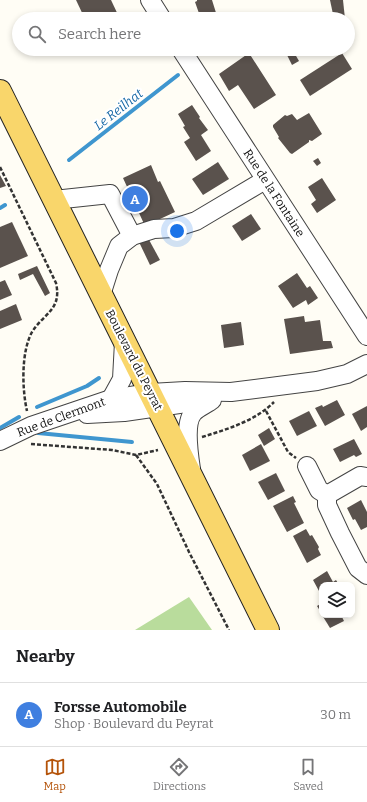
<!DOCTYPE html>
<html lang="en">
<head>
<meta charset="utf-8">
<style>
	body { margin:0; font-family:Bitter,serif; background:#f2f2f2; color:#202124 }
	.controls { position:absolute; right:12px; bottom:12px; display:grid; overflow:hidden; border-radius:8px; box-shadow:0 2px 6px #0003 }
	.controls button { width:36px; height:36px; display:grid; place-items:center; padding:0; border:0; border-bottom:1px solid #e0e0e0; background:#fff; color:#202124; font:20px sans-serif }
	.you { position:absolute; left:177px; top:231px; width:14px; height:14px; margin:-10px; border:3px solid #fff; border-radius:50%; background:#1a73e8; box-shadow:0 0 0 6px #1a73e833 }
	.badge { display:grid; place-items:center; width:26px; height:26px; border-radius:50%; background:#b45309; color:#fff; font-size:13px; font-weight:700 }
	.pin { position:absolute; translate:-50% -50%; border:2px solid #fff; box-shadow:0 1px 4px #0006 }
	.list { margin:0; padding:0; list-style:none }
	h2 { display:flex; justify-content:space-between; align-items:center; height:52px; margin:0; padding:0 16px; font-size:17px }
	h2 small { font-size:13px; font-weight:400; color:#757577 }
	.list li { display:grid; grid-template-columns:26px 1fr auto; gap:12px; align-items:center; box-sizing:border-box; height:64px; padding:0 16px; border-top:1px solid #e0e0e0 }
	.list b { display:block; font-size:15px; white-space:nowrap }
	.list p { margin:0; font-size:13px; white-space:nowrap; color:#757577 }
	.list em { font-size:13px; font-style:normal; color:#757577 }
	.icon { flex:none; width:22px; height:22px; fill:none; stroke:currentColor; stroke-width:2; stroke-linecap:round; stroke-linejoin:round }
	.map { position:relative; flex:none; width:367px; height:630px; overflow:hidden }
	.search { position:absolute; background:#fff; box-shadow:0 2px 6px #0003; left:12px; right:12px; top:12px; height:44px; display:flex; align-items:center; gap:10px; box-sizing:border-box; padding:0 14px; border-radius:22px; color:#757577; font-size:15px }
	.sheet { height:116px; background:#fff }
	nav { display:flex; justify-content:space-around; align-items:center; box-sizing:border-box; height:56px; border-top:1px solid #e0e0e0; background:#fff; font-size:11px; color:#757577 }
	nav a { display:grid; justify-items:center; gap:2px }
	nav .on { color:#b45309 }
	.map>svg:first-child { display:block }
	.forest { fill:#b9dc9c }
	.lines { fill:none; stroke-linecap:round; stroke-linejoin:round }
	.stream { stroke:#3f96cf; stroke-width:4 }
	.building { fill:#5a524d }
	.minor-casing { stroke:#444; stroke-width:20 }
	.major-casing { stroke:#222; stroke-width:24 }
	.path { stroke:#333; stroke-width:2.5; stroke-dasharray:4 2; stroke-linecap:butt }
	.minor { stroke:#fff; stroke-width:18 }
	.major { stroke:#f9d66b; stroke-width:22 }
	.labels { text-anchor:middle; stroke-width:4; stroke-linejoin:round; paint-order:stroke }
	.street-label { font-size:12px; fill:#111; stroke:#fff }
	.water-label { font-size:13px; font-style:italic; fill:#1768a6; stroke:#fff }
</style>
</head>
<body>
<div class="map">
<svg width="367" height="630" viewBox="0 0 367 630">
	<rect width="100%" height="100%" fill="#fffdf5"/>
	<path class="forest" d="M189,597L212,630H135Z"/>
	<g class="lines">
		<g class="stream">
			<path d="M69,160L178,75"/>
			<path d="M0,208L5,205"/>
			<path d="M37,407L87,386L99,378"/>
			<path d="M0,428L19,417"/>
			<path d="M38,433L132,442"/>
		</g>
	</g>
	<g class="building">
		<path d="M76,0H111L120,19H85Z"/>
		<path d="M197,0H212L217,16L208,19H201L195,2L197,1Z"/>
		<path d="M330,0H343L345,19H334Z"/>
		<path d="M284,49H292L299,61L292,65Z"/>
		<path d="M249,53L276,95L254,109L238,85L229,91L219,74Z"/>
		<path d="M342,53L352,69L310,96L300,80Z"/>
		<path d="M192,105L200,117L199,118L208,130L201,135L211,151L196,161L184,142L190,138L183,127L185,126L178,114Z"/>
		<path d="M309,113L322,134L312,141L309,140V142L292,154L290,153L278,138L279,137L273,127V125L285,115L287,116L292,114L297,120Z"/>
		<path d="M318,158L321,163L317,166L313,161Z"/>
		<path d="M218,162L229,179L203,195L192,179Z"/>
		<path d="M151,165L158,182L160,181L175,212L145,226L123,178Z"/>
		<path d="M0,175L6,186L0,188Z"/>
		<path d="M322,178L336,200L317,213L311,204L316,200L308,187Z"/>
		<path d="M251,214L261,229L242,241L232,226Z"/>
		<path d="M12,222L28,256L0,268V227Z"/>
		<path d="M148,238L160,260L150,265L139,242Z"/>
		<path d="M37,266L50,293L45,296L33,274L20,280L18,274Z"/>
		<path d="M297,273L307,288L310,286L318,298L308,305L306,300L293,308L278,286Z"/>
		<path d="M5,280L12,295L0,300V282Z"/>
		<path d="M16,304L22,320L0,329V311Z"/>
		<path d="M304,316L305,322L320,320L323,341H331L333,348L290,354L284,319Z"/>
		<path d="M241,322L244,345L224,348L221,325Z"/>
		<path d="M337,400L345,415L325,426L315,408L322,405L323,407Z"/>
		<path d="M367,406V427L361,431L352,414Z"/>
		<path d="M309,411L317,426L297,436L289,421Z"/>
		<path d="M269,428L275,439L264,446L258,435Z"/>
		<path d="M354,439L362,454L356,457L354,455L340,462L333,449Z"/>
		<path d="M261,444L270,461L250,471L242,455Z"/>
		<path d="M276,473L285,491L268,500L258,482Z"/>
		<path d="M293,496L296,502L294,503L304,523L287,532L273,506Z"/>
		<path d="M361,500L367,512V527L361,530L355,519L353,520L347,508Z"/>
		<path d="M306,529L310,536L312,535L319,547L318,549L321,555L307,563L293,536Z"/>
		<path d="M327,571L333,582L336,580L339,585H322V589L319,591L313,580Z"/>
		<path d="M322,603V614L317,606Z"/>
		<path d="M322,615H341L344,621L330,628Z"/>
	</g>
	<g class="lines">
		<defs>
			<g id="minor">
				<path d="M150,0L162,19"/>
				<path d="M181,49L367,336"/>
				<path d="M54,200L110,194L132,236"/>
				<path d="M101,295L109,270L119,246L132,236L154,229L174,228L196,221L265,180"/>
				<path d="M111,399L122,379L124,342"/>
				<path d="M87,414L124,412L200,401"/>
				<path d="M0,441L31,426L111,399L150,393L185,391L231,392L317,381L347,374L367,364"/>
				<path d="M307,466L319,490L327,495"/>
				<path d="M191,469C189,456 184,424 193,413C197,408 207,404 212,400"/>
				<path d="M367,477L360,476L327,495V505L340,533L358,568L367,575"/>
			</g>
			<path id="major" d="M0,91L268,630"/>
		</defs>
		<use href="#minor" class="minor-casing"/>
		<use href="#major" class="major-casing"/>
		<g class="path">
			<path d="M0,167L56,283C62,310 44,313 32,332C21,352 22,389 27,411"/>
			<path d="M266,411L288,452L296,458"/>
			<path d="M202,437C228,429 255,421 274,402"/>
			<path d="M31,444L112,450L136,455L158,450"/>
			<path d="M136,455L157,484L189,552L229,630"/>
		</g>
		<use href="#minor" class="minor"/>
		<use href="#major" class="major"/>
	</g>
	<g class="labels">
		<g class="street-label">
			<text transform="translate(274 193) rotate(57)" y="4">Rue de la Fontaine</text>
			<text transform="translate(134 360) rotate(63)" y="4">Boulevard du Peyrat</text>
			<text transform="translate(61 417) rotate(-20)" y="4">Rue de Clermont</text>
		</g>
		<g class="water-label">
			<text transform="translate(118 109) rotate(-38)" y="5">Le Reilhat</text>
		</g>
	</g>
</svg>
<div class="controls">
<button><svg class="icon" aria-label="layers" viewBox="0 0 24 24"><path d="M12 4l9 5-9 5-9-5zM3 14l9 5 9-5"/></svg></button>
</div>
<div class="you"></div>
<div class="pin badge" style="left:135px;top:199px;background:#3f7fe0">A</div>
<div class="search"><svg class="icon" aria-label="search" viewBox="0 0 24 24"><circle cx="10" cy="10" r="6"/><path d="M15 15l6 6"/></svg>Search here</div>
</div>
<section class="sheet">
<h2>Nearby<small></small></h2>
<ul class="list">
<li><span class="badge" style="background:#3f7fe0">A</span><div><b>Forsse Automobile</b><p>Shop · Boulevard du Peyrat</p></div><em>30 m</em></li>
</ul>
</section>
<nav>
<a class="on"><svg class="icon" aria-label="map" viewBox="0 0 24 24"><path d="M3 6l6-2 6 2 6-2v14l-6 2-6-2-6 2zM9 4v14M15 6v14"/></svg>Map</a>
<a><svg class="icon" aria-label="directions" viewBox="0 0 24 24"><path d="M12 3l9 9-9 9-9-9zM9 14v-3h6M13 9l2 2-2 2"/></svg>Directions</a>
<a><svg class="icon" aria-label="saved" viewBox="0 0 24 24"><path d="M7 4h10v16l-5-4-5 4z"/></svg>Saved</a>
</nav>
</body>
</html>
